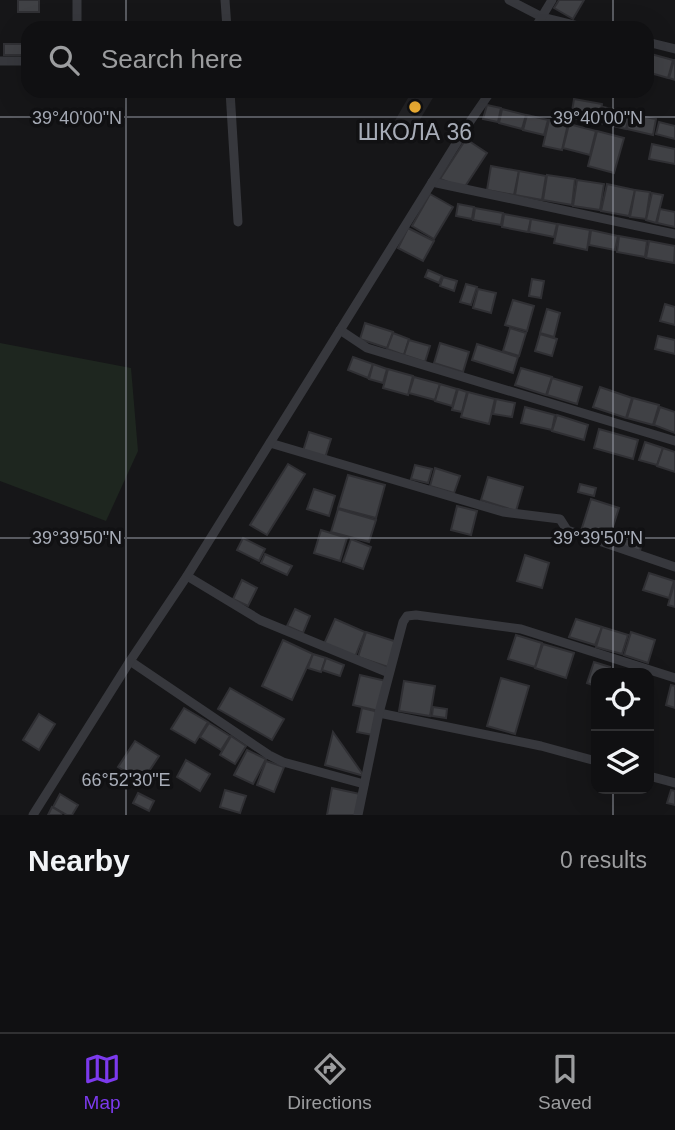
<!DOCTYPE html>
<html lang="en">
<head>
<meta charset="utf-8">
<style>
	body { margin:0; font-family:Arial,sans-serif; background:#1e1e20; color:#f1f3f6 }
	.controls { position:absolute; right:21px; bottom:21px; display:grid; overflow:hidden; border-radius:14px; box-shadow:0 7px 28px #0002 }
	.controls button { width:63px; height:63px; display:grid; place-items:center; padding:0; border:0; border-bottom:2px solid #303032; background:#101012; color:#f1f3f6; font:35px sans-serif }
	.list { margin:0; padding:0; list-style:none }
	h2 { display:flex; justify-content:space-between; align-items:center; height:91px; margin:0; padding:0 28px; font-size:30px }
	h2 small { font-size:23px; font-weight:400; color:#9c9d9f }
	.icon { flex:none; width:38px; height:38px; fill:none; stroke:currentColor; stroke-width:2; stroke-linecap:round; stroke-linejoin:round }
	.map { position:relative; flex:none; width:675px; height:815px; overflow:hidden }
	.search { position:absolute; background:#101012; box-shadow:0 7px 28px #0002; left:21px; right:21px; top:21px; height:77px; display:flex; align-items:center; gap:18px; box-sizing:border-box; padding:0 24px; border-radius:21px; color:#9c9d9f; font-size:26px }
	.sheet { height:217px; background:#101012 }
	nav { display:flex; justify-content:space-around; align-items:center; box-sizing:border-box; height:98px; border-top:2px solid #303032; background:#101012; font-size:19px; color:#9c9d9f }
	nav a { display:grid; justify-items:center; gap:4px }
	nav .on { color:#7c3aed }
	.map>svg:first-child { display:block }
	.built { fill:#222225 }
	.green { fill:#1e261f }
	.building { fill:#404145; stroke:#303034; stroke-width:2 }
	.lines { fill:none; stroke-linecap:round; stroke-linejoin:round }
	.street { stroke:#37383d; stroke-width:9 }
	.ticks { fill:none; stroke:#a8adb8; stroke-width:2; stroke-opacity:0.45 }
	.poi-dot { fill:#f2b134; stroke:#111113; stroke-width:2.5 }
	.labels { text-anchor:middle; stroke-width:7; stroke-linejoin:round; paint-order:stroke }
	.poi-label { font-size:23px; fill:#a8adb8; stroke:#111113 }
	.ticks-label { font-size:18px; text-anchor:middle; fill:#a8adb8; stroke:#111113; stroke-width:7; stroke-linejoin:round; paint-order:stroke }
</style>
</head>
<body>
<div class="map">
<svg width="675" height="815" viewBox="0 0 675 815">
	<rect width="100%" height="100%" fill="#161618"/>
	<path class="built" d="M412,91H437L412,133L393,124Z"/>
	<path class="green" d="M0,343L131,368L138,451L106,521L0,481Z"/>
	<g class="building">
		<rect x="18" y="0" width="21" height="12"/>
		<path d="M559,0H584L573,19L554,8Z"/>
		<rect x="4" y="44" width="24" height="11"/>
		<path d="M651,54L673,60L668,78L647,72Z"/>
		<path d="M674,60H675V80L669,78Z"/>
		<path d="M574,99L602,104L599,123L571,118Z"/>
		<path d="M487,105L501,108L498,122L483,119Z"/>
		<path d="M603,107L630,113L626,129L600,123Z"/>
		<path d="M502,109L526,115L522,129L499,123Z"/>
		<path d="M630,114L656,119L653,135L627,129Z"/>
		<path d="M527,115L548,120L544,135L523,130Z"/>
		<path d="M549,120L568,124L562,150L543,146Z"/>
		<path d="M659,122L675,126V139L656,134Z"/>
		<path d="M569,124L596,131L590,155L563,148Z"/>
		<path d="M597,131L624,138L614,173L588,166Z"/>
		<path d="M466,139L487,153L464,188L440,179Z"/>
		<path d="M652,144L675,149V164L649,159Z"/>
		<path d="M491,166L519,171L514,195L487,190Z"/>
		<path d="M519,171L546,176L542,200L515,195Z"/>
		<path d="M547,175L575,179L572,205L543,200Z"/>
		<path d="M577,180L604,184L600,210L573,206Z"/>
		<path d="M607,184L635,190L629,216L601,211Z"/>
		<path d="M635,190L650,192L646,219L630,217Z"/>
		<path d="M652,193L663,195L656,223L646,220Z"/>
		<path d="M430,194L453,207L434,239L412,226Z"/>
		<path d="M458,204L474,207L472,219L456,216Z"/>
		<path d="M475,208L503,213L501,225L473,220Z"/>
		<path d="M660,209L675,212V227L657,223Z"/>
		<path d="M504,214L531,219L528,232L502,227Z"/>
		<path d="M531,219L557,224L554,237L529,232Z"/>
		<path d="M558,224L590,230L587,250L554,243Z"/>
		<path d="M408,228L434,241L423,261L398,248Z"/>
		<path d="M591,230L618,236L615,250L589,245Z"/>
		<path d="M619,236L647,241L645,257L617,252Z"/>
		<path d="M649,241L675,246L674,263L646,258Z"/>
		<path d="M428,270L442,276L439,283L425,277Z"/>
		<path d="M443,277L457,281L454,291L440,286Z"/>
		<path d="M532,279L544,281L541,298L529,296Z"/>
		<path d="M466,284L477,287L471,305L460,302Z"/>
		<path d="M478,289L496,293L491,313L473,308Z"/>
		<path d="M513,300L534,306L527,331L505,325Z"/>
		<path d="M665,304L675,307V325L660,321Z"/>
		<path d="M547,309L560,313L554,337L540,333Z"/>
		<path d="M365,323L393,332L387,348L360,339Z"/>
		<path d="M510,328L526,333L519,356L503,351Z"/>
		<path d="M393,333L409,339L404,355L387,349Z"/>
		<path d="M540,334L557,339L552,356L535,351Z"/>
		<path d="M658,336L675,340V354L655,349Z"/>
		<path d="M409,340L430,346L425,362L404,355Z"/>
		<path d="M440,343L469,352L463,372L434,363Z"/>
		<path d="M477,344L518,357L513,373L472,360Z"/>
		<path d="M353,357L373,364L368,378L348,370Z"/>
		<path d="M373,364L387,369L383,383L369,379Z"/>
		<path d="M521,368L552,377L546,395L515,385Z"/>
		<path d="M388,369L413,376L408,395L383,388Z"/>
		<path d="M414,377L440,384L435,400L409,393Z"/>
		<path d="M552,378L582,387L577,404L547,395Z"/>
		<path d="M440,384L457,389L452,406L435,401Z"/>
		<path d="M600,387L632,398L626,418L593,407Z"/>
		<path d="M458,389L467,392L462,412L452,410Z"/>
		<path d="M468,392L495,399L489,424L461,417Z"/>
		<path d="M633,398L659,405L653,425L627,418Z"/>
		<path d="M496,399L515,403L512,417L493,414Z"/>
		<path d="M525,407L555,415L552,430L521,423Z"/>
		<path d="M660,407L675,412V433L654,425Z"/>
		<path d="M557,415L588,425L584,440L552,431Z"/>
		<path d="M599,429L638,440L633,459L594,448Z"/>
		<path d="M309,432L331,439L325,458L303,451Z"/>
		<path d="M645,442L663,448L657,465L639,460Z"/>
		<path d="M663,448L675,452V472L657,466Z"/>
		<path d="M288,464L305,474L267,535L250,525Z"/>
		<path d="M415,465L432,469L428,483L411,479Z"/>
		<path d="M435,468L460,476L454,493L430,486Z"/>
		<path d="M348,475L385,485L376,518L338,508Z"/>
		<path d="M488,477L523,487L516,511L481,500Z"/>
		<path d="M580,484L596,488L594,496L578,492Z"/>
		<path d="M314,489L335,496L329,516L307,509Z"/>
		<path d="M591,499L619,508L609,539L581,531Z"/>
		<path d="M457,506L477,511L471,535L451,530Z"/>
		<path d="M338,509L376,520L369,542L331,532Z"/>
		<path d="M321,530L347,538L340,561L314,553Z"/>
		<path d="M243,538L265,549L259,561L237,550Z"/>
		<path d="M624,538L642,543L640,551L622,546Z"/>
		<path d="M351,539L371,547L363,569L343,562Z"/>
		<path d="M265,554L292,566L287,575L261,563Z"/>
		<path d="M525,555L549,563L542,588L517,581Z"/>
		<path d="M649,573L674,581L669,598L643,590Z"/>
		<path d="M242,580L257,588L248,606L233,599Z"/>
		<path d="M675,581V607L668,605Z"/>
		<path d="M295,609L310,616L303,633L287,626Z"/>
		<path d="M335,619L365,632L355,657L324,644Z"/>
		<path d="M576,619L602,627L595,645L569,637Z"/>
		<path d="M602,627L628,635L622,654L596,647Z"/>
		<path d="M366,632L397,642L388,667L358,657Z"/>
		<path d="M631,632L655,640L648,663L624,655Z"/>
		<path d="M516,635L542,643L535,667L508,659Z"/>
		<path d="M283,640L313,654L292,700L262,686Z"/>
		<path d="M543,644L574,653L566,678L535,668Z"/>
		<path d="M313,654L326,658L321,672L308,668Z"/>
		<path d="M326,658L344,665L340,676L322,670Z"/>
		<path d="M594,662L610,667L608,673H596V686L587,683Z"/>
		<path d="M360,675L386,681L379,711L353,705Z"/>
		<path d="M501,678L529,686L515,734L487,726Z"/>
		<path d="M404,681L435,686L430,716L399,711Z"/>
		<path d="M671,685L675,686V708L666,705Z"/>
		<path d="M230,688L284,719L272,740L218,709Z"/>
		<path d="M433,707L447,709L446,718L432,716Z"/>
		<path d="M184,708L208,722L195,743L171,729Z"/>
		<path d="M362,708L379,712L373,735L357,732Z"/>
		<path d="M39,714L55,724L39,750L23,740Z"/>
		<path d="M209,723L230,736L221,750L200,737Z"/>
		<path d="M333,732L364,776L325,765Z"/>
		<path d="M231,736L246,746L235,764L220,755Z"/>
		<path d="M135,741L159,756L142,782L118,767Z"/>
		<path d="M247,750L266,759L253,784L234,775Z"/>
		<path d="M186,760L210,774L200,791L177,777Z"/>
		<path d="M266,761L284,767L274,792L257,785Z"/>
		<path d="M332,788L360,794L356,815H327Z"/>
		<path d="M225,790L246,796L240,813L220,807Z"/>
		<path d="M671,790L675,791V805L667,803Z"/>
		<path d="M138,793L154,801L149,811L133,803Z"/>
		<path d="M60,794L78,805L72,815H67L53,807Z"/>
		<path d="M52,807L62,813L61,815H48Z"/>
	</g>
	<g class="lines">
		<g class="street">
			<path d="M225,0L227,28"/>
			<path d="M509,0L542,17L587,28"/>
			<path d="M77,28V0"/>
			<path d="M535,28L552,0"/>
			<path d="M647,42L675,49"/>
			<path d="M0,61H28"/>
			<path d="M230,91L238,222"/>
			<path d="M432,182L675,234"/>
			<path d="M340,330L367,348L675,441"/>
			<path d="M270,443L503,512L560,519L567,530L675,567"/>
			<path d="M187,576L260,620L389,673"/>
			<path d="M130,661L269,755L283,762L364,784"/>
			<path d="M379,713L541,746L596,761"/>
			<path d="M649,776L675,783"/>
			<path d="M33,815L130,661L187,576L469,123L491,91"/>
			<path d="M358,815L379,713L403,622L407,616L416,615L521,629L675,678"/>
		</g>
	</g>
	<path class="ticks" d="M126,0V28M613,0V28M126,91V815M613,91V673M0,117H675M0,538H675M613,789V815"/>
	<circle class="poi-dot" cx="415" cy="107" r="7"/>
	<g class="labels">
		<g class="poi-label">
			<text x="415" y="140">ШКОЛА 36</text>
		</g>
	</g>
	<g class="ticks-label">
		<text x="77" y="124">39°40'00"N</text>
		<text x="598" y="124">39°40'00"N</text>
		<text x="77" y="544">39°39'50"N</text>
		<text x="598" y="544">39°39'50"N</text>
		<text x="126" y="786">66°52'30"E</text>
	</g>
</svg>
<div class="controls">
<button><svg class="icon" aria-label="locate" viewBox="0 0 24 24"><circle cx="12" cy="12" r="6"/><path d="M12 2v4M12 18v4M2 12h4M18 12h4"/></svg></button>
<button><svg class="icon" aria-label="layers" viewBox="0 0 24 24"><path d="M12 4l9 5-9 5-9-5zM3 14l9 5 9-5"/></svg></button>
</div>
<div class="search"><svg class="icon" aria-label="search" viewBox="0 0 24 24"><circle cx="10" cy="10" r="6"/><path d="M15 15l6 6"/></svg>Search here</div>
</div>
<section class="sheet">
<h2>Nearby<small>0 results</small></h2>
<ul class="list">
</ul>
</section>
<nav>
<a class="on"><svg class="icon" aria-label="map" viewBox="0 0 24 24"><path d="M3 6l6-2 6 2 6-2v14l-6 2-6-2-6 2zM9 4v14M15 6v14"/></svg>Map</a>
<a><svg class="icon" aria-label="directions" viewBox="0 0 24 24"><path d="M12 3l9 9-9 9-9-9zM9 14v-3h6M13 9l2 2-2 2"/></svg>Directions</a>
<a><svg class="icon" aria-label="saved" viewBox="0 0 24 24"><path d="M7 4h10v16l-5-4-5 4z"/></svg>Saved</a>
</nav>
</body>
</html>
